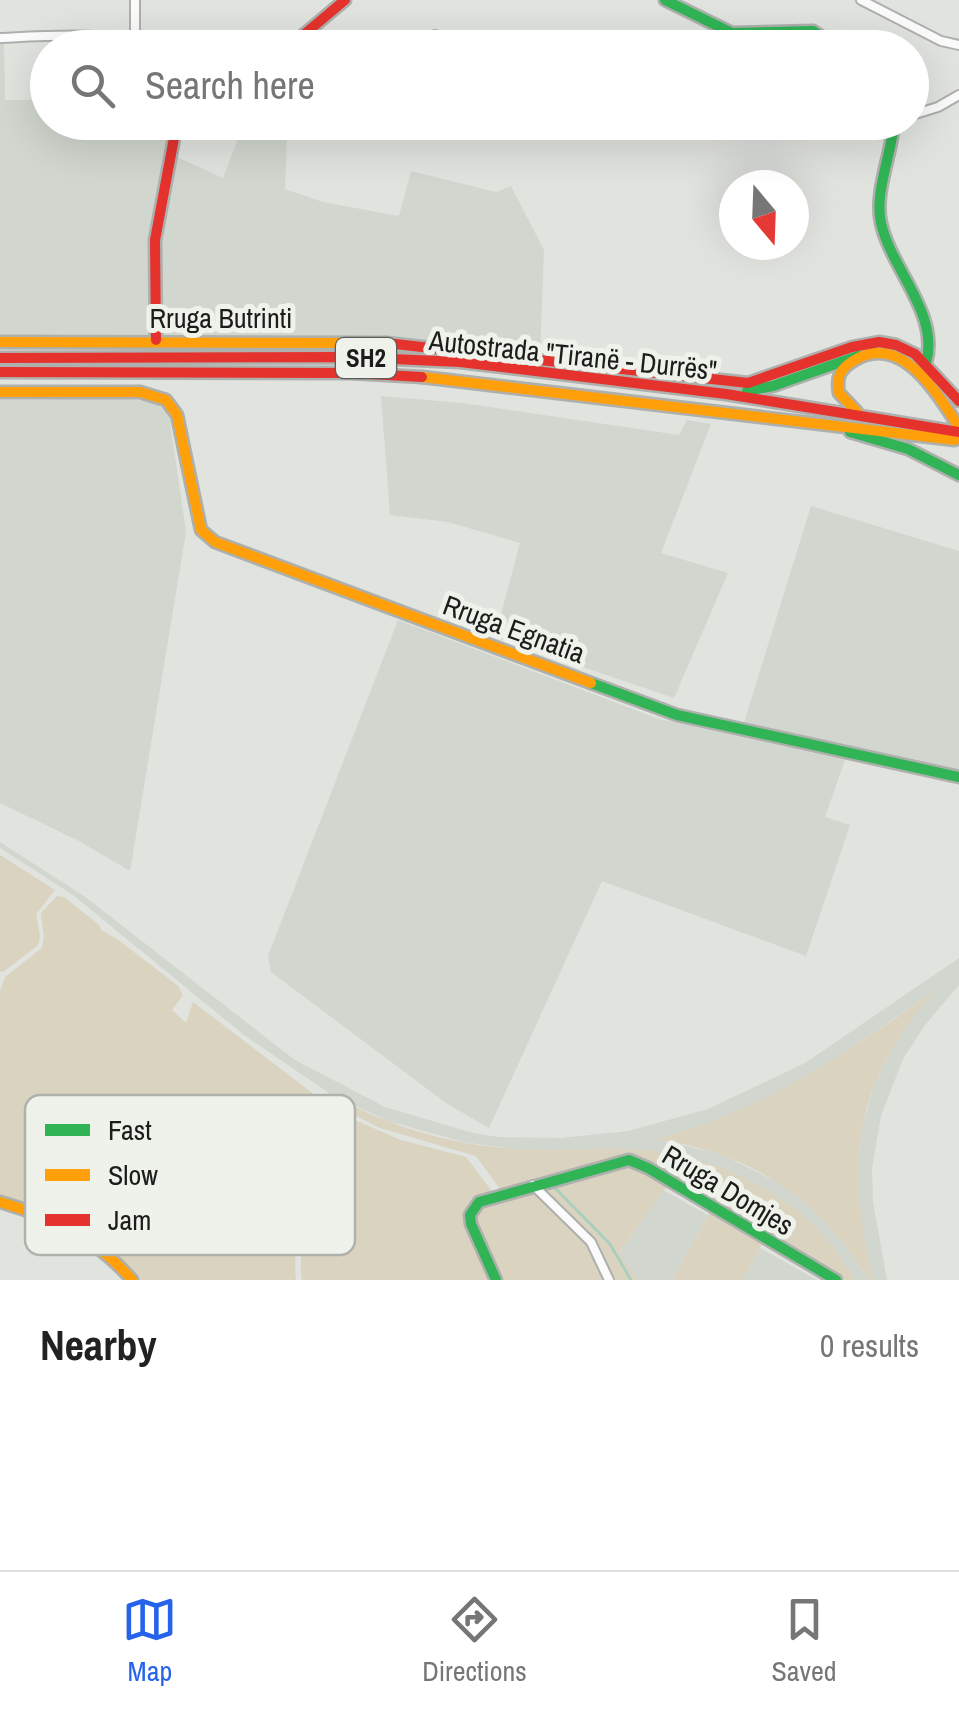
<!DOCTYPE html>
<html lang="en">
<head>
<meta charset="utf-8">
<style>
	body { margin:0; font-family:"Archivo Narrow",sans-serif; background:#f2f2f2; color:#222 }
	.compass { position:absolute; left:719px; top:170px; width:90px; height:90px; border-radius:50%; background:#fff; box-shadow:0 10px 40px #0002; rotate:161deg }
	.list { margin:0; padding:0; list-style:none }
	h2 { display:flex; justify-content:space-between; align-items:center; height:130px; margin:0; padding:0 40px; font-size:42px }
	h2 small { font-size:32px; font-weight:400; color:#767676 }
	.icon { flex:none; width:55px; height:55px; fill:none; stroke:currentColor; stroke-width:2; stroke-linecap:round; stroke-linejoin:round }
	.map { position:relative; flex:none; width:959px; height:1280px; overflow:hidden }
	.search { position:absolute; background:#fff; box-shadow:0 10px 40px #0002; left:30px; right:30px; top:30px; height:110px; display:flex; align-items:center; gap:25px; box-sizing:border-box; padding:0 35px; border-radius:55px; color:#767676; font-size:38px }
	.sheet { height:290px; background:#fff }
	nav { display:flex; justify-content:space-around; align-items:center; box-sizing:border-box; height:140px; border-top:2px solid #e0e0e0; background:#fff; font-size:28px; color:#767676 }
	nav a { display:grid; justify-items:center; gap:5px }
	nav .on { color:#2563eb }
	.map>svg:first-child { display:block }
	.built { fill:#d1d6ce }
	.green { fill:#d9d3bf }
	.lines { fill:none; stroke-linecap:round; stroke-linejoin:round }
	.stream { stroke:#a7cfc0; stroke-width:2.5 }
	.street-casing { stroke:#aeb0ad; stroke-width:12 }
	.fast-casing { stroke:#aeb0ad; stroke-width:15 }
	.slow-casing { stroke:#aeb0ad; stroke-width:15 }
	.jam-casing { stroke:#aeb0ad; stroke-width:15 }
	.street { stroke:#fafbfa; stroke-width:8 }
	.fast { stroke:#30b455; stroke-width:10 }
	.slow { stroke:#ff9f0a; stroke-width:10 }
	.jam { stroke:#e5322d; stroke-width:10 }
	.labels { text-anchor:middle; stroke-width:10; stroke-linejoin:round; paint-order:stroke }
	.shield { fill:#eef2eb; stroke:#5b5d59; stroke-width:2.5 }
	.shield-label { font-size:25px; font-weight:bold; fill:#1c1d1a }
	.street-label { font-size:28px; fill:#1c1d1a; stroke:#eef2eb }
	.key { fill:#eef2eb; stroke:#afb2ac; stroke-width:2.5 }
	.key-label { font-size:28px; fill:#1c1d1a }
</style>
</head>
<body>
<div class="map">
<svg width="959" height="1280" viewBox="0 0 959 1280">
	<rect width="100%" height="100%" fill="#e1e3df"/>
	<g class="built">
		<path d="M0,43H4L5,100H47L48,122L157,123L177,157L223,178L244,123L259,122L287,136L285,189L323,202L399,216L411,171L496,192L511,186L544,250L540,358L451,348L0,342Z"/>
		<path d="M381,396L462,403L679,435L687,420L711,424L661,553L728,573L674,698L495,637L520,543L448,522L390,515Z"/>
		<path d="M125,399L149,401L160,406L169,415L186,532L130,871L79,841L0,803V400Z"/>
		<path d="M811,506L959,551V774L743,726Z"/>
		<path d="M398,620L659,719L845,760L825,817L850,825L806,956L602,881L489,1128L446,1103L271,972L268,956Z"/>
		<path d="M0,842L84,896L295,1060L385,1107L473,1133L498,1137L561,1138L628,1131L708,1109L805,1063L959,958V985L925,1025L903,1059L881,1116L872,1169L873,1202L887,1280H873L860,1224L858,1165L862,1128L874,1086L895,1041L930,994L815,1072L779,1092L715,1122L657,1139L721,1154L781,1184L813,1209L841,1239L869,1280H856L809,1221L775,1195L719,1167L656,1151L521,1150L463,1142L388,1121L332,1095L244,1035L73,895L0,848Z"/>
		<path d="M663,1190L708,1215L672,1280H638L619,1254Z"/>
		<path d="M760,1248L817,1280H743Z"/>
	</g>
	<g class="green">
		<path d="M0,855L55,890L36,914L40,936L38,945L3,972L0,971Z"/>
		<path d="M57,896L64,897L99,925L101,930L117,939L178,986L183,995L172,1010L186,1023L193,1002L332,1108C336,1115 339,1123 339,1131C338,1147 325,1166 318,1181C304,1210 292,1249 296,1280H136C126,1258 108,1244 86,1233L95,1212L55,1196L49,1214L0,1199V991L5,977L42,948L44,937L41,913Z"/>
		<path d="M935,991C852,1084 846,1163 873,1280H869C817,1197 751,1152 654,1139C760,1114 846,1052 935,991Z"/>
		<path d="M325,1090C382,1126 454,1146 520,1149C558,1152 597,1147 635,1149C698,1153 761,1178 809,1220C827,1237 841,1259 856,1280H846L636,1159L500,1189L476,1156L380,1128L348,1112Z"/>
		<path d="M350,1118L401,1140L466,1157L494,1194L633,1167L667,1186L619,1253L638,1280H302C296,1249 315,1202 327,1172C335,1154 345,1140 344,1120Z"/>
		<path d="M710,1212L763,1242L743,1280H672Z"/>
	</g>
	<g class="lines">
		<path class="stream" d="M554,1187L610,1244L631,1280"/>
		<defs>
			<g id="street">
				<path d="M135,0V40"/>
				<path d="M861,0L941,41L959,45"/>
				<path d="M0,38C42,36 121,30 158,48"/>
				<path d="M434,48L435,35"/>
				<path d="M912,115L938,107L959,95"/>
				<path d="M533,1185L591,1242L609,1280"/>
			</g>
			<g id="fast">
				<path d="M665,0L732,33L813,31L839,48"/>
				<path d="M894,122C892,154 874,192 881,223C891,269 940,314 926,363"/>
				<path d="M747,391L773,386L858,356"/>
				<path d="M850,432L908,449L959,475"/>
				<path d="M591,683L677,715L959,777"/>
				<path d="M496,1280L471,1224L470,1215L479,1202L629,1160L648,1168L836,1280"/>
			</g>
			<g id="slow">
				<path d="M0,342L386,343"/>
				<path d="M422,377L955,440"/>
				<path d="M0,392H140L166,400L177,415L201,530L215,542L591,683"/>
				<path d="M857,412L839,393C836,377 840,369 853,361C901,330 937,394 959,427"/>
				<path d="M0,1202C52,1217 96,1238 132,1280"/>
			</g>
			<g id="jam">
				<path d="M288,48L345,0"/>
				<path d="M156,340L155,240L177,122"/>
				<path d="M386,343L748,383L852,347L879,342L896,345L915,354L959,401"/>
				<path d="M0,358L347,357L460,362L726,394L959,432"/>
				<path d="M0,372L351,373L422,377"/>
			</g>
		</defs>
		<use href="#street" class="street-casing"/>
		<use href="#fast" class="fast-casing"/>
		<use href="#slow" class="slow-casing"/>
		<use href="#jam" class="jam-casing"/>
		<use href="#street" class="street"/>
		<use href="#fast" class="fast"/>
		<use href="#slow" class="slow"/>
		<use href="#jam" class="jam"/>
	</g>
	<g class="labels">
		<rect class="shield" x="336" y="338" width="60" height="40" rx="8"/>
		<g class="shield-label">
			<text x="366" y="367">SH2</text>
		</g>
		<g class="street-label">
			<text x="221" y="328">Rruga Butrinti</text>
			<text transform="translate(573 355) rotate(6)" y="10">Autostrada "Tiranë - Durrës"</text>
			<text transform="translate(514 629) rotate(20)" y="10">Rruga Egnatia</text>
			<text transform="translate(728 1190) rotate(31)" y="10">Rruga Domjes</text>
		</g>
	</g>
	<rect x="25" y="1095" width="330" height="160" rx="15" class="key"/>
	<rect x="45" y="1124" width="45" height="12" fill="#30b455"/>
	<rect x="45" y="1169" width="45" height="12" fill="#ff9f0a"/>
	<rect x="45" y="1214" width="45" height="12" fill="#e5322d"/>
	<g class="key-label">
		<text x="108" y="1140">Fast</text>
		<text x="108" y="1185">Slow</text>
		<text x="108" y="1230">Jam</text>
	</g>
</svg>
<svg class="compass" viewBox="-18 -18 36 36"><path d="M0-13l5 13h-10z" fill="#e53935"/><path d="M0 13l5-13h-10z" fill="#767676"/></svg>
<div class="search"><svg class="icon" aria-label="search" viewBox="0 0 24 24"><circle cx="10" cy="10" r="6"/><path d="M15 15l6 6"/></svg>Search here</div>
</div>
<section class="sheet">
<h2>Nearby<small>0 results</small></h2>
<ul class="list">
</ul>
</section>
<nav>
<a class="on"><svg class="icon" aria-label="map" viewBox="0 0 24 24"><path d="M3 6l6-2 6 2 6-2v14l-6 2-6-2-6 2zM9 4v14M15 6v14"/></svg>Map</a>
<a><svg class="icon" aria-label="directions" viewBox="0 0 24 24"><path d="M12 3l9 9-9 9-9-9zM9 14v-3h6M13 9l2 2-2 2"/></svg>Directions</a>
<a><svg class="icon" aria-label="saved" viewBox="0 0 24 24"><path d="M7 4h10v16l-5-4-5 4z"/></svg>Saved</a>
</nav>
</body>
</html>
